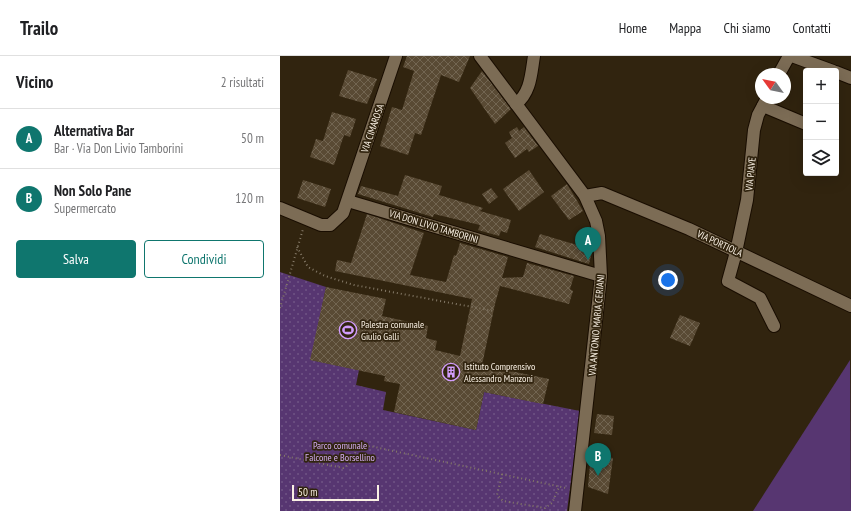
<!DOCTYPE html>
<html lang="it">
<head>
<meta charset="utf-8">
<style>
	body { margin:0; font-family:"PT Sans Narrow",sans-serif; background:#f2f2f2; color:#202124 }
	.controls { position:absolute; right:12px; top:12px; display:grid; overflow:hidden; border-radius:4px; box-shadow:0 4px 16px #0002 }
	.controls button { width:36px; height:36px; display:grid; place-items:center; padding:0; border:0; border-bottom:1px solid #e0e0e0; background:#fff; color:#202124; font:20px sans-serif }
	.compass { position:absolute; left:475px; top:12px; width:36px; height:36px; border-radius:50%; background:#fff; box-shadow:0 4px 16px #0002; rotate:303deg }
	.scale { position:absolute; left:12px; bottom:10px; width:87px; box-sizing:border-box; padding-left:4px; border:2px solid #faf1e4; border-top:0; font-size:11px; line-height:14px; white-space:nowrap; color:#faf1e4; -webkit-text-stroke:3px #31240f; paint-order:stroke }
	.you { position:absolute; left:388px; top:224px; width:14px; height:14px; margin:-10px; border:3px solid #fff; border-radius:50%; background:#1a73e8; box-shadow:0 0 0 6px #1a73e833 }
	.badge { display:grid; place-items:center; width:26px; height:26px; border-radius:50%; background:#0f766e; color:#fff; font-size:13px; font-weight:700 }
	.pin { position:absolute; translate:-50% -33px; filter:drop-shadow(0 1px 2px #0008) }
	.pin::after { content:''; position:absolute; top:21px; width:14px; height:12px; background:inherit; clip-path:polygon(0 0,100% 0,50% 100%) }
	.list { margin:0; padding:0; list-style:none }
	h2 { display:flex; justify-content:space-between; align-items:center; height:52px; margin:0; padding:0 16px; font-size:17px }
	h2 small { font-size:13px; font-weight:400; color:#757577 }
	.list li { display:grid; grid-template-columns:26px 1fr auto; gap:12px; align-items:center; box-sizing:border-box; height:60px; padding:0 16px; border-top:1px solid #e0e0e0 }
	.list b { display:block; font-size:15px; white-space:nowrap }
	.list p { margin:0; font-size:13px; white-space:nowrap; color:#757577 }
	.list em { font-size:13px; font-style:normal; color:#757577 }
	.actions { display:flex; gap:8px; padding:12px 16px }
	.actions a { flex:1; padding:9px 0; border:1px solid #0f766e; border-radius:4px; text-align:center; font-size:14px; color:#0f766e }
	.actions .main { background:#0f766e; color:#fff }
	.icon { flex:none; width:22px; height:22px; fill:none; stroke:currentColor; stroke-width:2; stroke-linecap:round; stroke-linejoin:round }
	.map { position:relative; flex:none; width:571px; height:455px; overflow:hidden }
	header { display:flex; align-items:center; gap:24px; box-sizing:border-box; height:56px; padding:0 20px; background:#fff; border-bottom:1px solid #e0e0e0 }
	header strong { font-size:19px }
	nav { display:flex; gap:22px; margin-inline-start:auto; font-size:14px }
	main { display:flex }
	aside { flex:1; background:#fff }
	.map>svg:first-child { display:block }
	.grass { fill:#573671 }
	.park { fill:url(#park-dots) }
	.building { fill:url(#building-cross-hatch) }
	.lines { fill:none; stroke-linecap:round; stroke-linejoin:round }
	.minor-casing { stroke:#190d00; stroke-width:14 }
	.path { stroke:#847967; stroke-width:2; stroke-dasharray:1 3; stroke-linecap:butt }
	.minor { stroke:#7c6c55; stroke-width:12 }
	.labels { text-anchor:middle; stroke-width:3.5; stroke-linejoin:round; paint-order:stroke }
	.street-label { font-size:10px; fill:#faf1e4; stroke:#31240f }
	.poi-label { font-size:10px; fill:#faf1e4; stroke:#31240f; text-anchor:start }
	.park-label { font-size:10px; fill:#d3adf4; stroke:#31240f }
</style>
</head>
<body>
<header>
<strong>Trailo</strong>
<nav><a>Home</a><a>Mappa</a><a>Chi siamo</a><a>Contatti</a></nav>
</header>
<main>
<aside>
<h2>Vicino<small>2 risultati</small></h2>
<ul class="list">
<li><span class="badge">A</span><div><b>Alternativa Bar</b><p>Bar · Via Don Livio Tamborini</p></div><em>50 m</em></li>
<li><span class="badge">B</span><div><b>Non Solo Pane</b><p>Supermercato</p></div><em>120 m</em></li>
</ul>
<div class="actions"><a class="main">Salva</a><a>Condividi</a></div>
</aside>
<div class="map">
<svg width="571" height="455" viewBox="0 0 571 455">
	<defs>
		<pattern id="park-dots" width="8" height="8" patternUnits="userSpaceOnUse"><rect width="8" height="8" fill="#573671"/><path d="M2 2h.1M6 6h.1" fill="none" stroke="#705485" stroke-width="1.8" stroke-linecap="round"/></pattern>
		<pattern id="building-cross-hatch" width="8" height="8" patternUnits="userSpaceOnUse"><rect width="8" height="8" fill="#594a34"/><path d="M0 0l8 8M0 8l8-8" fill="none" stroke="#726551"/></pattern>
	</defs>
	<rect width="100%" height="100%" fill="#31240f"/>
	<path class="grass" d="M570,304L571,455H473Z"/>
	<path class="park" d="M0,216L46,231L31,304L79,314L76,329L106,336L103,354L196,374L204,336L300,355L287,455H0Z"/>
	<g class="building">
		<path d="M127,0H190L179,26L161,19L141,79L135,77L128,99L100,90L112,51L122,54L134,15L123,11Z"/>
		<path d="M68,14L97,23L87,48L59,40Z"/>
		<path d="M202,15L231,53L215,68L190,32Z"/>
		<path d="M52,56L76,63L70,81L64,79L54,109L30,101L36,83L43,85Z"/>
		<path d="M237,71L239,75L244,71L258,90L249,96L247,93L235,102L225,87L232,82L229,76Z"/>
		<path d="M249,114L264,136L239,155L223,133Z"/>
		<path d="M125,119L162,130L159,139L203,152L200,155L231,164L227,177L221,175L219,180L198,174L200,169L154,158L153,161L78,138L81,130L118,140Z"/>
		<path d="M23,124L51,133L45,151L17,142Z"/>
		<path d="M287,128L303,155L289,164L271,140Z"/>
		<path d="M211,132L218,141L209,148L202,138Z"/>
		<path d="M87,158L144,177L130,219L166,226L174,199L176,200L180,187L228,201L222,222L243,221L247,207L294,220L290,233L293,235L289,248L220,230L215,248L202,309L269,323L263,348L204,336L196,374L114,356L120,328L104,325L105,320L30,304L46,231L106,243L102,260L148,270L146,282L157,285L155,294L180,300L192,243L55,215L57,204L71,207Z"/>
		<path d="M260,178L297,189L299,182L312,186V196L309,208L255,191Z"/>
		<path d="M400,259L420,267L410,290L390,282Z"/>
		<path d="M317,358L334,360L332,379L314,377Z"/>
		<path d="M311,397L333,402L328,438L308,431Z"/>
	</g>
	<g class="lines">
		<defs>
			<g id="minor">
				<path d="M200,0L305,140L316,165L319,180L321,220L295,455"/>
				<path d="M512,0L553,15"/>
				<path d="M556,16L571,22"/>
				<path d="M499,18L509,0"/>
				<path d="M487,42L478,59L474,74L467,144L456,196L448,225L480,242L494,270"/>
				<path d="M236,48C251,36 251,18 254,0"/>
				<path d="M483,50L526,68"/>
				<path d="M305,140L322,137L409,173L571,250"/>
				<path d="M68,145L321,220"/>
				<path d="M0,152L41,169H50L63,157L116,0"/>
			</g>
		</defs>
		<use href="#minor" class="minor-casing"/>
		<g class="path">
			<path d="M17,191L28,211L45,220L74,229L214,255"/>
			<path d="M0,252L23,173"/>
			<path d="M0,399L63,412C72,409 72,399 78,393L90,390L286,432"/>
			<path d="M222,418L217,439L223,445L265,452L272,447L279,431"/>
		</g>
		<use href="#minor" class="minor"/>
	</g>
	<defs>
		<symbol id="stadium-ring" viewBox="-11 -11 22 22"><circle r="9.5" fill="#31240f" stroke="#d29dfd" stroke-width="1.5"/><path d="M0-5a6.5 5 0 1 0 0 10a6.5 5 0 1 0 0-10ZM-3.5-1.8h7v3.6h-7Z" fill="#d29dfd"/></symbol>
		<symbol id="building-ring" viewBox="-11 -11 22 22"><circle r="9.5" fill="#31240f" stroke="#d29dfd" stroke-width="1.5"/><path d="M-4-6H4V6H1V3H-1V6H-4ZM-2.5-4.3h1.7v1.8h-1.7ZM.8-4.3h1.7v1.8H.8ZM-2.5-1h1.7V.8h-1.7ZM.8-1h1.7V.8H.8Z" fill="#d29dfd"/></symbol>
	</defs>
	<g fill-rule="evenodd">
		<use href="#stadium-ring" x="58" y="264" width="20" height="20"/>
		<use href="#building-ring" x="161" y="306" width="20" height="20"/>
	</g>
	<g class="labels">
		<g class="street-label">
			<text transform="translate(92 72) rotate(-71)" y="4">VIA CIMAROSA</text>
			<text transform="translate(470 118) rotate(-84)" y="4">VIA PIAVE</text>
			<text transform="translate(154 170) rotate(17)" y="4">VIA DON LIVIO TAMBORINI</text>
			<text transform="translate(440 187) rotate(25)" y="4">VIA PORTIOLA</text>
			<text transform="translate(316 269) rotate(-85)" y="4">VIA ANTONIO MARIA CERIANI</text>
		</g>
		<g class="poi-label">
			<text x="81" y="272">Palestra comunale<tspan x="81" dy="12">Giulio Galli</tspan></text>
			<text x="184" y="314">Istituto Comprensivo<tspan x="184" dy="12">Alessandro Manzoni</tspan></text>
		</g>
		<g class="park-label">
			<text x="60" y="393">Parco comunale<tspan x="60" dy="12">Falcone e Borsellino</tspan></text>
		</g>
	</g>
</svg>
<div class="controls">
<button>+</button>
<button>−</button>
<button><svg class="icon" aria-label="layers" viewBox="0 0 24 24"><path d="M12 4l9 5-9 5-9-5zM3 14l9 5 9-5"/></svg></button>
</div>
<svg class="compass" viewBox="-18 -18 36 36"><path d="M0-13l5 13h-10z" fill="#e53935"/><path d="M0 13l5-13h-10z" fill="#757577"/></svg>
<div class="scale">50 m</div>
<div class="you"></div>
<div class="pin badge" style="left:308px;top:204px">A</div>
<div class="pin badge" style="left:318px;top:420px">B</div>
</div>
</main>
</body>
</html>
